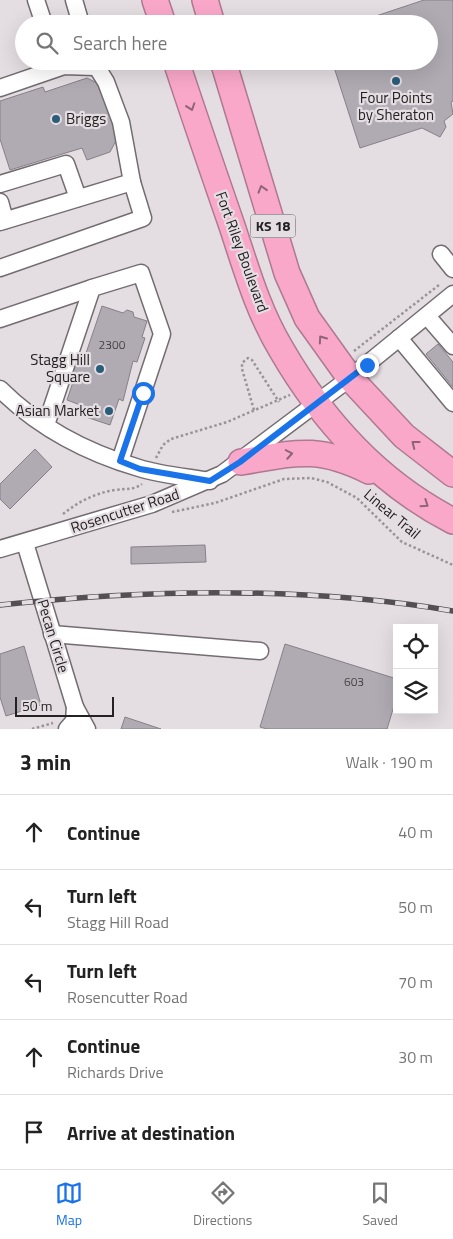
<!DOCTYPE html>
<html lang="en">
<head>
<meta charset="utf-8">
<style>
	body { margin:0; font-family:"Titillium Web",sans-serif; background:#f2f2f2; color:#222 }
	.controls { position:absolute; right:15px; bottom:15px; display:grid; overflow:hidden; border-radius:0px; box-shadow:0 5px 20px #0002 }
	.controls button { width:45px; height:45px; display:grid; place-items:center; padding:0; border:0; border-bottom:1px solid #e0e0e0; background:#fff; color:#222; font:25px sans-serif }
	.scale { position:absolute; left:15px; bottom:12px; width:99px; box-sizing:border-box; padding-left:5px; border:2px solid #242123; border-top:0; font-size:14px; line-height:18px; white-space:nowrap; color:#242123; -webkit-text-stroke:4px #e4dde2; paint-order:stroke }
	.stop { position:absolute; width:15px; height:15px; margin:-11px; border:4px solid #1a73e8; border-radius:50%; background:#fff }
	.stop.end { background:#1a73e8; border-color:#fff; box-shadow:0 1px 5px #0008 }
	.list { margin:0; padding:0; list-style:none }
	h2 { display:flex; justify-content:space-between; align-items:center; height:65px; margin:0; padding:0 20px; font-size:21px }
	h2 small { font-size:16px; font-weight:400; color:#767676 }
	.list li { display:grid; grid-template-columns:32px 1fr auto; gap:15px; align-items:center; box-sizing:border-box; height:75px; padding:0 20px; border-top:1px solid #e0e0e0 }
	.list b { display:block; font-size:19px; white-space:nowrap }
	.list p { margin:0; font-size:16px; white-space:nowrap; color:#767676 }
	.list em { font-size:16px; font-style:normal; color:#767676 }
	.icon { flex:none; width:28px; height:28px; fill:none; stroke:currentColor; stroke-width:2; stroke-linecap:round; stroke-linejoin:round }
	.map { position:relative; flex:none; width:453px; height:729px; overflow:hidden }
	.search { position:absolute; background:#fff; box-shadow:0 5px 20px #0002; left:15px; right:15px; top:15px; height:55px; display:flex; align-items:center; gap:12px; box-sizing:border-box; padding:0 18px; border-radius:28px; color:#767676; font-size:19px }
	.sheet { height:440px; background:#fff }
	nav { display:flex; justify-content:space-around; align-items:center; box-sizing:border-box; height:70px; border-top:1px solid #e0e0e0; background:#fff; font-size:14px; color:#767676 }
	nav a { display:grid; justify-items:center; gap:2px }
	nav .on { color:#1a73e8 }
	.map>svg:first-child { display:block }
	.building { fill:#b0abb2; stroke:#868188 }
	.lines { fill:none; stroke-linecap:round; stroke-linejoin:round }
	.minor-casing { stroke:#736c71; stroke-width:19 }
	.highway-casing { stroke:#af7990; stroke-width:28 }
	.path { stroke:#999397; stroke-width:2.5; stroke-dasharray:2.5 2.5; stroke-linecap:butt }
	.minor { stroke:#fff; stroke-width:16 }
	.highway { stroke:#faa8ca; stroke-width:25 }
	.rail-casing { stroke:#534f52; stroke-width:5.5 }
	.rail { stroke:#e4dde2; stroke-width:4; stroke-dasharray:11; stroke-linecap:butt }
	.oneway { stroke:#8f6476 }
	.route { stroke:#1a73e8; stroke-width:6 }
	.poi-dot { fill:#2a5d7a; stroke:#e4dde2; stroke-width:2 }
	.labels { text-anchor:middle; stroke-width:4.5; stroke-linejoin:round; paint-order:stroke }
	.number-label { font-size:12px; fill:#474447 }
	.shield { fill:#e4dde2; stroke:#5e595c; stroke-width:1 }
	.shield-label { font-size:14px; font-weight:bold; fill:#242123 }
	.poi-label { font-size:15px; fill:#242123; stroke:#e4dde2; text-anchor:end }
	.street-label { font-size:15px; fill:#242123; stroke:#e4dde2 }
</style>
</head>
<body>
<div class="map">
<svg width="453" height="729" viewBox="0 0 453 729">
	<rect width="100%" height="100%" fill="#e4dde2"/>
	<g class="building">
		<path d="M424,0H453V101L451,102L453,114L444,121L446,127L440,137L422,128L360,148L332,61H429V24H352Z"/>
		<path d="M87,78L101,85L118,137L110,152L87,160L82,148L10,170L0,139V101L43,87L45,92Z"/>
		<path d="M102,306L123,313L127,310L133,312L134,317L147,321L142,337L145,338L137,362L133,361L123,401L119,399L110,425L80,415L83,406L67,400L73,382L76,383L78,377L68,374L72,362L82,365Z"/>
		<path d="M438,344L453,362V387L426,354Z"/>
		<path d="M35,449L52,467L10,509L0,499V484Z"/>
		<path d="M205,545L206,562L131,564V547Z"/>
		<path d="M285,644L397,679V696L387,729H267L260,727Z"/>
		<path d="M24,646L41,705L6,716L0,697V654Z"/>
		<path d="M125,717L161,729H121Z"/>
	</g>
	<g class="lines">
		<defs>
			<g id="minor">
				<path d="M36,0L44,24"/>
				<path d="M74,0L81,24"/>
				<path d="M0,88L64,66L95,67"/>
				<path d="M0,184L66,164L78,198"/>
				<path d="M0,202L5,220"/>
				<path d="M0,222L132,182L121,122L106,82L93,61"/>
				<path d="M441,254L453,269"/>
				<path d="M0,268L143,218L132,182"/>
				<path d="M427,316L453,346"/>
				<path d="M0,319L92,288"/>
				<path d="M399,338L453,403"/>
				<path d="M0,389C38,427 88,453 139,468C161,475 187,477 210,481"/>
				<path d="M46,425L92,288L141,273L162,334L120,461"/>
				<path d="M25,543L75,707L74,721L67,729"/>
				<path d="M0,549L152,504L222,474L350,378L453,294"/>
				<path d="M52,634L260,651"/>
				<path d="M75,707L87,729"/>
			</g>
			<g id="highway">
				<path d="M155,0L163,24"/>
				<path d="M205,0L212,24"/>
				<path d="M176,61C194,116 213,171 232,226C246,268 258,311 281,349C322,420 379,483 453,521"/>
				<path d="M223,61L287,273L307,318L350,378L404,436L453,474"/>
				<path d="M241,462C295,453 317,445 369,471"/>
			</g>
		</defs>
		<use href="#minor" class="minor-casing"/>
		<use href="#highway" class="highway-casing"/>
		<g class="path">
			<path d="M354,351L439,285"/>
			<path d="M254,410L242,369V363L248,358L252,360L279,402"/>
			<path d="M156,458L163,445L171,439L227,422L290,395"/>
			<path d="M172,512L215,503L284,479L311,478L327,482L357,498L402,542L453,565"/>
			<path d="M63,514C78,502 95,493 115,490C126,488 132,491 142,484"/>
			<path d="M32,729L53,723"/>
		</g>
		<use href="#minor" class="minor"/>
		<use href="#highway" class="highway"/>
		<defs>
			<path id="rail" d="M0,605C150,589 304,586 453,611"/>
		</defs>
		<use href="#rail" class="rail-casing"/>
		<use href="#rail" class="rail"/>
	</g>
	<defs><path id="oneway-chevron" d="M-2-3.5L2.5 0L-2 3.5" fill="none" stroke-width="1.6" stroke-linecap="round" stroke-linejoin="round" transform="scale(1.25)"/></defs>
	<g class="oneway">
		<use href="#oneway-chevron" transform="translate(191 107) rotate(71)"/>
		<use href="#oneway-chevron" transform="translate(262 189) rotate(-107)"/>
		<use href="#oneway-chevron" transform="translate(322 339) rotate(-125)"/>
		<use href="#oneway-chevron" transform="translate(415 444) rotate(-142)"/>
		<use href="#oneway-chevron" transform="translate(289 454) rotate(-10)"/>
		<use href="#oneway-chevron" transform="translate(425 504) rotate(34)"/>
	</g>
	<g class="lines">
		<path class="route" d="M143,393L120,461L140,469L210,481L240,462L367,365"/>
	</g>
	<g class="poi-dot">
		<circle cx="396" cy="81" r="5"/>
		<circle cx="56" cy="119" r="5"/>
		<circle cx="100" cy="369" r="5"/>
		<circle cx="109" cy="411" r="5"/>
	</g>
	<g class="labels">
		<g class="number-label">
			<text x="112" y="349">2300</text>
			<text x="354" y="686">603</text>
		</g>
		<rect class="shield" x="250.5" y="214.5" width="45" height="23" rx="4"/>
		<g class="shield-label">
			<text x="273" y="231">KS 18</text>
		</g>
		<g class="poi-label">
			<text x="396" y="103" text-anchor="middle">Four Points<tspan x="396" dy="17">by Sheraton</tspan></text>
			<text x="66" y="124" text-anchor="start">Briggs</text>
			<text x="90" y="365">Stagg Hill<tspan x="90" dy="17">Square</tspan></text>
			<text x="99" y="416">Asian Market</text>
		</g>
		<g class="street-label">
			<text transform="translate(242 252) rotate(70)" y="5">Fort Riley Boulevard</text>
			<text transform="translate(125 511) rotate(-18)" y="5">Rosencutter Road</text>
			<text transform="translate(392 514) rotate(40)" y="5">Linear Trail</text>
			<text transform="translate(53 636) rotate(73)" y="5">Pecan Circle</text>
		</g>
	</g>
</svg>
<div class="controls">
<button><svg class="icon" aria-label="locate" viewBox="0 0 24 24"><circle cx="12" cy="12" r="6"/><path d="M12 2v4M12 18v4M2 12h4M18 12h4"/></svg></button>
<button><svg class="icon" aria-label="layers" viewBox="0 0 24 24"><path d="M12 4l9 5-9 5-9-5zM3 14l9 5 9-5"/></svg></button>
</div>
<div class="scale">50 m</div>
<div class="stop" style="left:143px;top:393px"></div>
<div class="stop end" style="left:367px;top:365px"></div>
<div class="search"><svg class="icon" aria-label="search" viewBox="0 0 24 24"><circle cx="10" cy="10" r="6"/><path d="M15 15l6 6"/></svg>Search here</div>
</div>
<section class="sheet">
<h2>3 min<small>Walk · 190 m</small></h2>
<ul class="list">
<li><svg class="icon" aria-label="ahead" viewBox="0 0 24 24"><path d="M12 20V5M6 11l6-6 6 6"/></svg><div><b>Continue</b></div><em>40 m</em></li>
<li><svg class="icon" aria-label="left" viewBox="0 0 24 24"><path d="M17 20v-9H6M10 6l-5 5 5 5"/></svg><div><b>Turn left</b><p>Stagg Hill Road</p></div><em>50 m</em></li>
<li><svg class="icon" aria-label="left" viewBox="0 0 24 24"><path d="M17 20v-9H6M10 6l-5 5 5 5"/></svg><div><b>Turn left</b><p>Rosencutter Road</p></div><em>70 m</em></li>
<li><svg class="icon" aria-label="ahead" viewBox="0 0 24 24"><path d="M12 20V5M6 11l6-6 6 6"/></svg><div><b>Continue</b><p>Richards Drive</p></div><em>30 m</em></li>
<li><svg class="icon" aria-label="arrive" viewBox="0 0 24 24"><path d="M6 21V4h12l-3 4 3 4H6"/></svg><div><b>Arrive at destination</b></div></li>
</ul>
</section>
<nav>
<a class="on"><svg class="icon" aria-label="map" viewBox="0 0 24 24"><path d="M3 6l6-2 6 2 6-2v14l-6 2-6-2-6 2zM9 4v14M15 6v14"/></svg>Map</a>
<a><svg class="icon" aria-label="directions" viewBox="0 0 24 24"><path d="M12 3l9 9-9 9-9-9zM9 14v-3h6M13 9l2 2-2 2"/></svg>Directions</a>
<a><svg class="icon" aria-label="saved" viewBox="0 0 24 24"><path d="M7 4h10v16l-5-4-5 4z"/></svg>Saved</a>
</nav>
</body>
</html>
